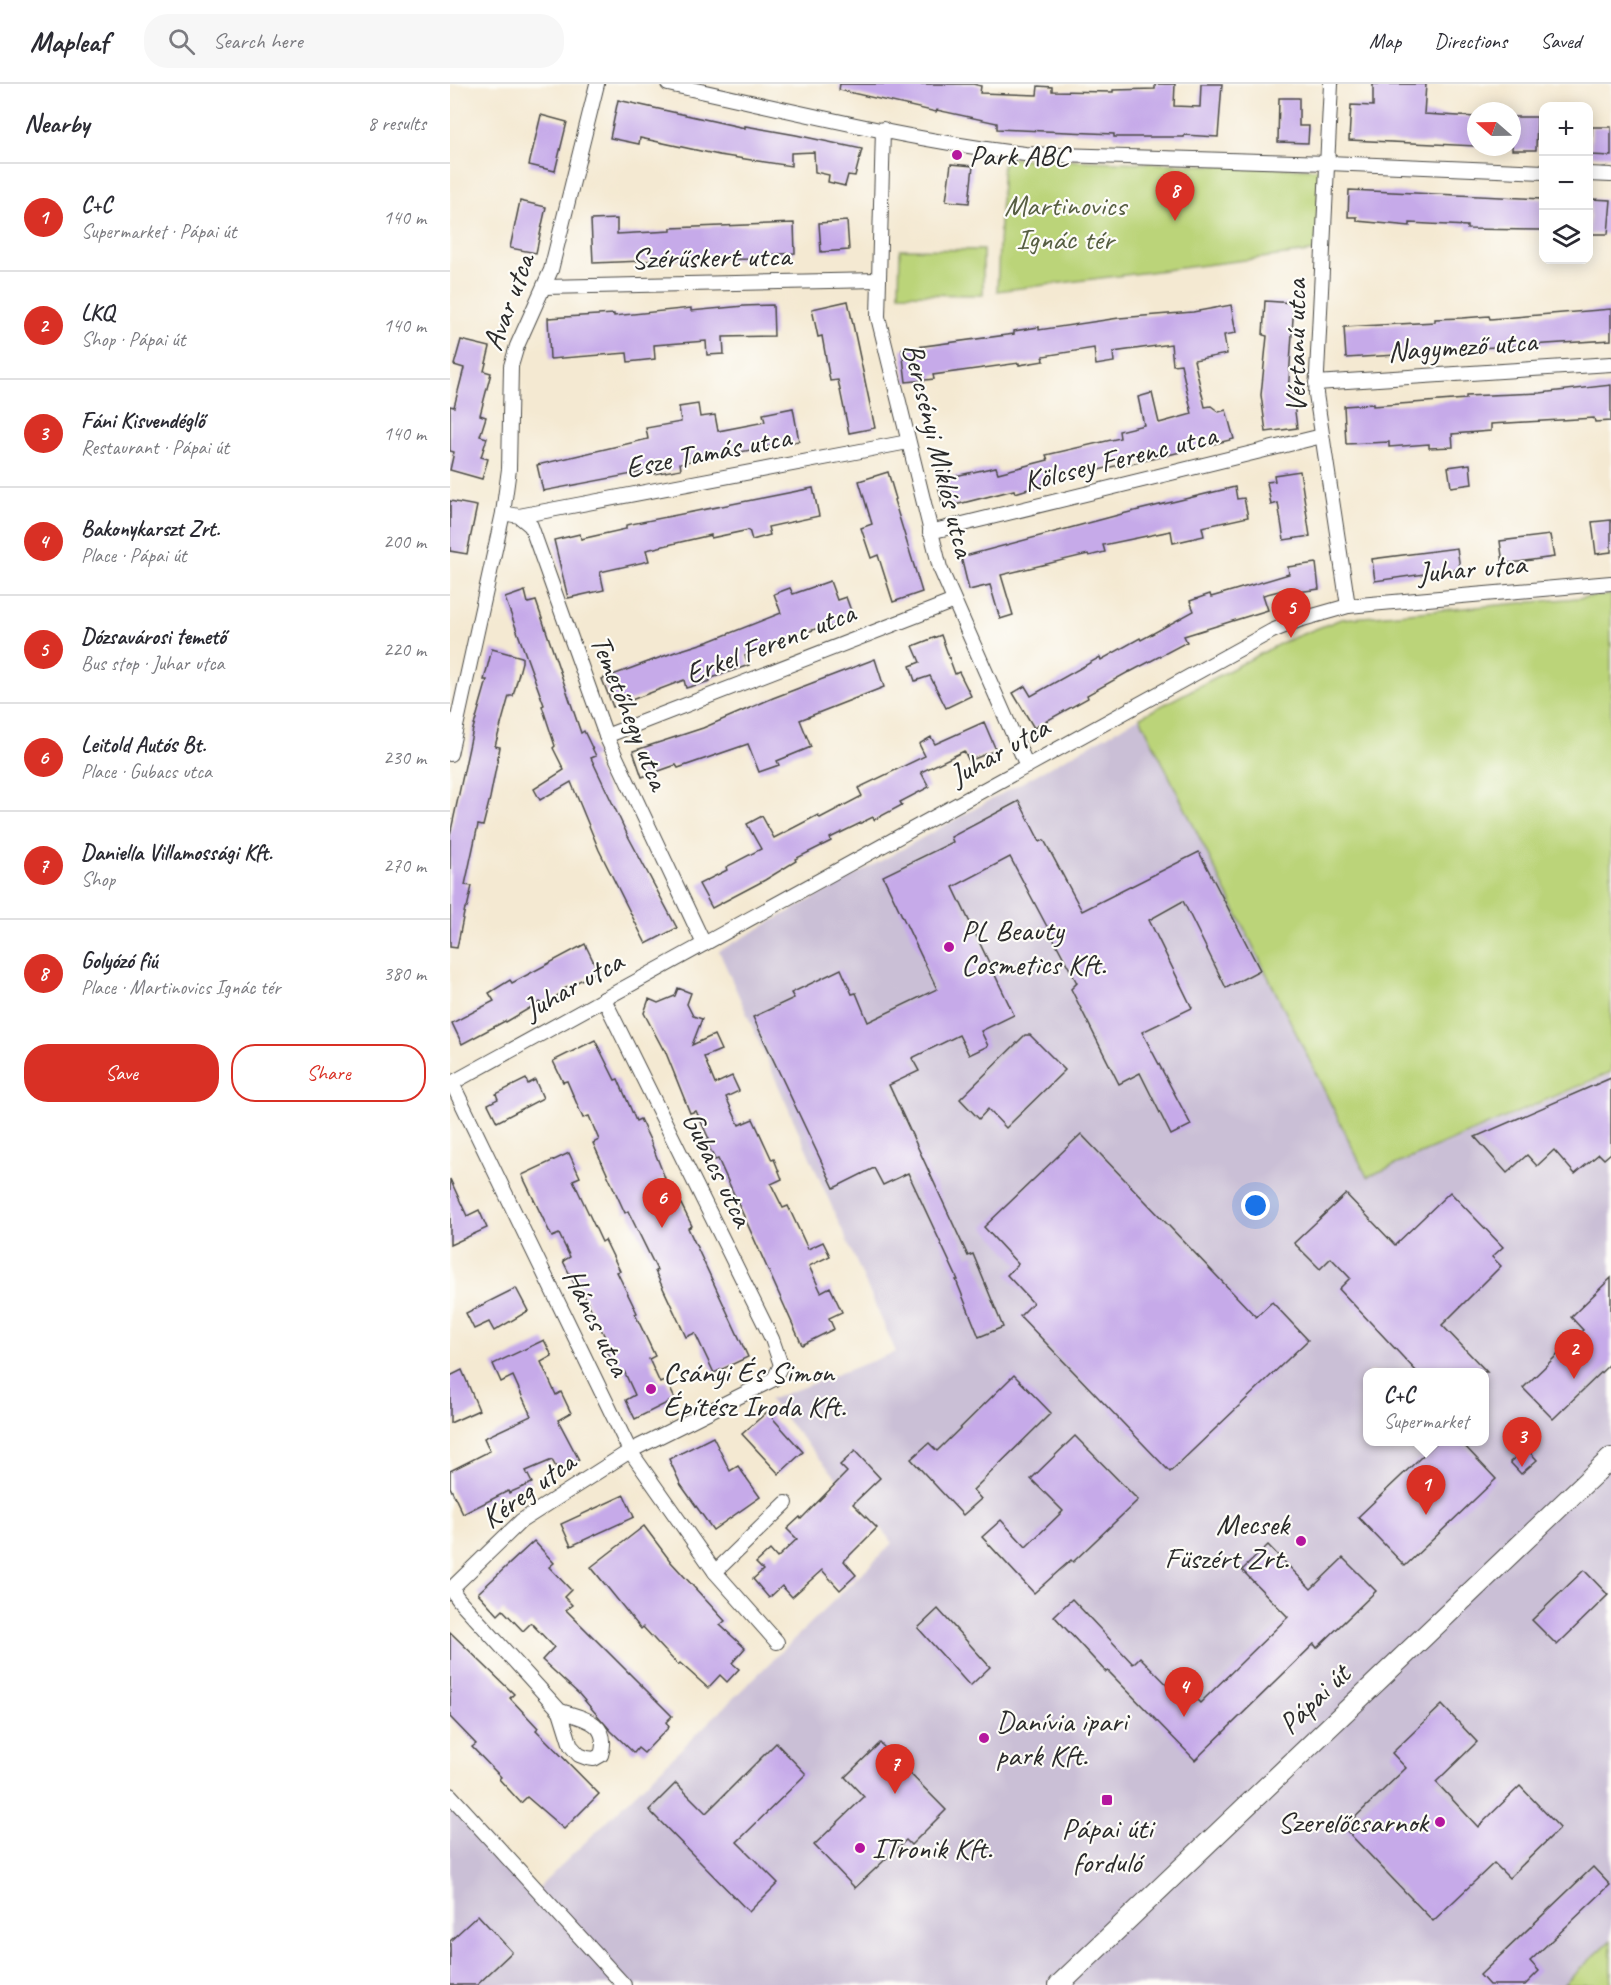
<!DOCTYPE html>
<html lang="en">
<head>
<meta charset="utf-8">
<style>
	body { margin:0; font-family:Caveat,sans-serif; background:#f7f7f7; color:#2b2b33 }
	.controls { position:absolute; right:18px; top:18px; display:grid; overflow:hidden; border-radius:12px; box-shadow:0 3px 15px #0003 }
	.controls button { width:54px; height:54px; display:grid; place-items:center; padding:0; border:0; border-bottom:2px solid #e1e1e2; background:#fff; color:#2b2b33; font:30px sans-serif }
	.compass { position:absolute; left:1017px; top:18px; width:54px; height:54px; border-radius:50%; background:#fff; box-shadow:0 3px 15px #0003; rotate:290deg }
	.you { position:absolute; left:806px; top:1122px; width:21px; height:21px; margin:-15px; border:4px solid #fff; border-radius:50%; background:#1a73e8; box-shadow:0 0 0 9px #1a73e833 }
	.badge { display:grid; place-items:center; width:39px; height:39px; border-radius:50%; background:#d93025; color:#fff; font-size:20px; font-weight:700 }
	.pin { position:absolute; translate:-50% -50px; filter:drop-shadow(0 2px 3px #0008) }
	.pin::after { content:''; position:absolute; top:32px; width:21px; height:18px; background:inherit; clip-path:polygon(0 0,100% 0,50% 100%) }
	.popup { position:absolute; left:913px; top:1284px; width:126px; height:78px; box-sizing:border-box; display:grid; place-content:center; border-radius:12px; background:#fff; filter:drop-shadow(0 2px 4px #0005); font-size:20px; white-space:nowrap; color:#7c7c81 }
	.popup b { font-size:22px; color:#2b2b33 }
	.popup::after { content:''; position:absolute; left:50%; top:100%; margin-left:-12px; border:12px solid transparent; border-top-color:#fff }
	.list { margin:0; padding:0; list-style:none }
	h2 { display:flex; justify-content:space-between; align-items:center; height:78px; margin:0; padding:0 24px; font-size:26px }
	h2 small { font-size:20px; font-weight:400; color:#7c7c81 }
	.list li { display:grid; grid-template-columns:39px 1fr auto; gap:18px; align-items:center; box-sizing:border-box; height:108px; padding:0 24px; border-top:2px solid #e1e1e2 }
	.list b { display:block; font-size:22px; white-space:nowrap }
	.list p { margin:0; font-size:20px; white-space:nowrap; color:#7c7c81 }
	.list em { font-size:20px; font-style:normal; color:#7c7c81 }
	.actions { display:flex; gap:12px; padding:18px 24px }
	.actions a { flex:1; padding:14px 0; border:2px solid #d93025; border-radius:24px; text-align:center; font-size:21px; color:#d93025 }
	.actions .main { background:#d93025; color:#fff }
	.icon { flex:none; width:33px; height:33px; fill:none; stroke:currentColor; stroke-width:2; stroke-linecap:round; stroke-linejoin:round }
	.map { position:relative; flex:none; width:1161px; height:1901px; overflow:hidden }
	header { display:flex; align-items:center; gap:36px; box-sizing:border-box; height:84px; padding:0 30px; background:#fff; border-bottom:2px solid #e1e1e2 }
	header strong { font-size:28px }
	nav { display:flex; gap:33px; margin-inline-start:auto; font-size:21px }
	.search { width:420px; height:54px; background:#f7f7f7; display:flex; align-items:center; gap:15px; box-sizing:border-box; padding:0 21px; border-radius:24px; color:#7c7c81; font-size:22px }
	main { display:flex }
	aside { flex:1; background:#fff }
	.map>svg:first-child { display:block }
	.industrial { fill:#cabfd6; fill-rule:evenodd }
	.green { fill:#bbd479; stroke:#738052; stroke-width:1.5 }
	.building { fill:#c6aae9 }
	.lines { fill:none; stroke-linecap:round; stroke-linejoin:round }
	.minor-casing { stroke:#494844; stroke-width:16 }
	.secondary-casing { stroke:#494844; stroke-width:22 }
	.minor { stroke:#fff; stroke-width:14 }
	.secondary { stroke:#fff; stroke-width:20 }
	.poi-dot { fill:#b5179e; stroke:#fdfcf7; stroke-width:2 }
	.labels { text-anchor:middle; stroke-width:4.5; stroke-linejoin:round; paint-order:stroke }
	.poi-label { font-size:30px; fill:#2b2b2b; stroke:#fdfcf7; text-anchor:start }
	.park-label { font-size:30px; fill:#565e42; stroke:#fdfcf7 }
	.street-label { font-size:30px; fill:#2b2b2b; stroke:#fdfcf7 }
</style>
</head>
<body>
<header>
<strong>Mapleaf</strong>
<div class="search"><svg class="icon" aria-label="search" viewBox="0 0 24 24"><circle cx="10" cy="10" r="6"/><path d="M15 15l6 6"/></svg>Search here</div>
<nav><a>Map</a><a>Directions</a><a>Saved</a></nav>
</header>
<main>
<aside>
<h2>Nearby<small>8 results</small></h2>
<ul class="list">
<li><span class="badge">1</span><div><b>C+C</b><p>Supermarket · Pápai út</p></div><em>140 m</em></li>
<li><span class="badge">2</span><div><b>LKQ</b><p>Shop · Pápai út</p></div><em>140 m</em></li>
<li><span class="badge">3</span><div><b>Fáni Kisvendéglő</b><p>Restaurant · Pápai út</p></div><em>140 m</em></li>
<li><span class="badge">4</span><div><b>Bakonykarszt Zrt.</b><p>Place · Pápai út</p></div><em>200 m</em></li>
<li><span class="badge">5</span><div><b>Dózsavárosi temető</b><p>Bus stop · Juhar utca</p></div><em>220 m</em></li>
<li><span class="badge">6</span><div><b>Leitold Autós Bt.</b><p>Place · Gubacs utca</p></div><em>230 m</em></li>
<li><span class="badge">7</span><div><b>Daniella Villamossági Kft.</b><p>Shop</p></div><em>270 m</em></li>
<li><span class="badge">8</span><div><b>Golyózó fiú</b><p>Place · Martinovics Ignác tér</p></div><em>380 m</em></li>
</ul>
<div class="actions"><a class="main">Save</a><a>Share</a></div>
</aside>
<div class="map">
<svg width="1161" height="1901" viewBox="0 0 1161 1901">
	<rect width="100%" height="100%" fill="#fdfcf7"/>
	<filter id="ink" filterUnits="userSpaceOnUse"><feTurbulence type="fractalNoise" baseFrequency=".0167" numOctaves="2"/><feDisplacementMap in="SourceGraphic" scale="12" xChannelSelector="R" yChannelSelector="G"/><feConvolveMatrix kernelMatrix="1 2 1 2 8 2 1 2 1" color-interpolation-filters="sRGB"/></filter>
	<filter id="wash" filterUnits="userSpaceOnUse"><feTurbulence type="fractalNoise" baseFrequency=".008" numOctaves="4" result="noise"/><feDisplacementMap in="SourceGraphic" scale="24" xChannelSelector="R" yChannelSelector="G"/><feGaussianBlur stdDeviation="1.35" result="paint"/><feColorMatrix in="noise" values="0 0 0 0 0 0 0 0 0 0 0 0 0 0 0 0 0 1.4 0 .05"/><feComposite in="paint" operator="in"/></filter>
	<g filter="url(#wash)">
		<rect width="100%" height="100%" fill="#f4e9d2"/>
		<path class="industrial" d="M690,633L917,1093L1161,990V1856L1113,1901H0V1713L85,1807L443,1459L319,1316L446,1268L269,867ZM918,1288H1034V1358H918Z"/>
		<g class="green">
			<path d="M553,74L869,85L866,167L547,207Z"/>
			<path d="M450,165L533,166V211L449,210Z"/>
			<path d="M1161,511V988L917,1093L690,633L835,557L891,535Z"/>
			<path d="M1161,1856V1901H1113Z"/>
		</g>
		<g id="blocks">
			<g class="building">
				<path d="M390,0H523L531,2L530,9L587,11L588,2L602,3V7L663,8V6L705,5V0H725L724,22L750,23L751,0H772L768,53L734,51V53H664V50L547,45V39L487,26L486,28L389,6Z"/>
				<path d="M923,0H976L974,30L1026,33V62L899,56L901,21L923,22Z"/>
				<path d="M829,14H849V42H859L858,59L828,58Z"/>
				<path d="M168,16L295,44V42L346,51L412,65L405,92L398,91L395,102L378,98L379,91L365,88L364,68L341,69V82L269,71L190,54L189,60L160,54Z"/>
				<path d="M91,31L117,38L105,87L79,81Z"/>
				<path d="M1063,33H1087L1086,66H1062Z"/>
				<path d="M1142,43H1161V72L1141,71Z"/>
				<path d="M501,80L523,82L519,119L496,117Z"/>
				<path d="M899,106L1092,115V146L1017,145V142L960,139V142L907,137V133H898Z"/>
				<path d="M1141,115L1161,116L1158,150H1139Z"/>
				<path d="M70,117L96,123L86,169L60,164Z"/>
				<path d="M167,135V150L221,147V144L344,139L345,169L300,172V175L268,176V174L143,179L141,136Z"/>
				<path d="M397,137L399,166L371,168L369,139Z"/>
				<path d="M398,217L425,344L399,349L388,296L380,297L372,252L368,253L362,225Z"/>
				<path d="M815,217L844,219L838,311H843L847,344L816,348L811,311L817,252L813,251Z"/>
				<path d="M323,221L324,252L273,253L274,270L257,271L256,257L204,261L205,275L178,278L177,269L100,275L98,234L164,230V232L241,224V227L294,222Z"/>
				<path d="M781,221L786,249L774,251L777,270L744,276L755,323L761,322L769,328L776,326L784,355L677,381V379L592,400V401L565,409L564,406L493,424L487,396L546,383L548,389L598,376L596,371L670,354L669,347L694,341L688,313L702,309L709,339L742,330L731,280L723,281L721,260L663,268L664,278L646,281L644,264L593,272L594,277L569,281V279L483,291L484,295L456,298L452,265L564,250V247L589,243V246L669,234L743,228Z"/>
				<path d="M1161,225V256L963,268V270L896,274L894,243L985,238V235L1012,234L1039,232L1040,235Z"/>
				<path d="M11,256L40,263L34,287L41,289L30,331L36,333L30,352L37,354L31,373L38,375L32,395L0,386L4,368L0,367V322L4,323L14,284L4,281Z"/>
				<path d="M1161,301V337L1145,338L1144,334L1041,340V347L1002,350L1003,363L979,364V360L939,363V358L896,360L894,322L923,320V322L1016,315V312L1090,309Z"/>
				<path d="M248,320L250,333L265,331L268,347L315,338L313,330L343,324L349,357L230,379L231,385L204,390L203,386L93,407L87,381L198,355L196,344L231,338L229,323Z"/>
				<path d="M1020,380L1022,400L1001,403L998,383Z"/>
				<path d="M850,387L860,452L834,456L828,419L821,421L817,398L825,397L824,391Z"/>
				<path d="M438,388L446,415L444,416L472,508L443,518L428,471L421,474L411,444L422,440L409,397Z"/>
				<path d="M785,403L787,415L794,414L798,433L752,443L754,452L723,459L721,447L653,461L655,468L639,472L638,470L551,491L563,531L550,535L540,501L519,506L511,473L672,430Z"/>
				<path d="M363,404L369,432L318,443L320,451L302,456L299,446L261,454V451L196,466L199,477L150,488L154,506L118,514L104,456L130,450L131,455L176,445V441Z"/>
				<path d="M0,417L27,422L17,470L0,467Z"/>
				<path d="M1161,436V468L1146,470L1142,438Z"/>
				<path d="M1100,451L1104,473L1053,480L1050,457Z"/>
				<path d="M1007,464L1010,485L925,497L922,475Z"/>
				<path d="M866,479L869,505L841,509V504L813,511L818,526L734,552L737,558L680,588V587L637,611L638,614L584,644L563,609L575,602L581,612L650,573L651,576L690,554L691,556L744,527L740,517L760,510L761,513L839,490L838,483Z"/>
				<path d="M380,497L387,516L396,513L404,535L378,544L376,541L295,572L299,581L259,595L260,597L236,604L234,596L163,623L152,595L225,568L260,557L331,529L324,510L340,504L343,510Z"/>
				<path d="M75,507L78,519L86,517L131,649L134,647L146,672L141,674L178,752L227,844L196,860L149,766L121,698L90,716L84,705L114,686L103,664L105,662L92,622L94,621L55,514Z"/>
				<path d="M491,551L505,590L509,588L521,612L496,624L480,592L465,597L460,582L470,578L463,562Z"/>
				<path d="M42,565L72,573V578L63,612H59L45,662L50,663L40,714L33,742L28,741L15,801L22,802L17,824H15L7,864L0,863V751L23,645L37,596H34Z"/>
				<path d="M425,575L434,603L350,636L361,663L327,677L329,681L309,688L298,660L228,684L226,681L192,693L183,667L253,644L323,614Z"/>
				<path d="M534,638L546,666L519,677L514,667L471,688L479,703L450,718L452,721L424,736L423,733L380,754L381,757L345,775L346,777L315,796L262,824L249,800L277,786L276,783L311,765L297,740L312,732L324,754L368,731L370,734L412,712L408,704L475,672L469,660L481,653L485,660Z"/>
				<path d="M569,717L590,758L594,756L632,827L749,768L810,886L776,904L733,817L699,836L742,924L692,948L741,1041L721,1051L690,989L669,1000L621,905L627,899L560,773L503,803L564,931L531,947L538,962L519,971L509,951L462,974L469,987L439,1001L518,1172L523,1170L553,1243L529,1253L506,1196H508L458,1089L433,1101L424,1084L384,1104L303,933L344,914L341,909L391,885L402,910L406,909L418,938L487,905L433,792L503,758L501,753Z"/>
				<path d="M135,860L148,887L114,905L115,907L92,921L90,918L56,938L55,937L12,960L2,939L44,917L39,909L60,896L62,899Z"/>
				<path d="M228,904L241,909L237,920L243,932L252,935L242,961L264,951L271,966L254,973L265,1000L282,992L289,1007L276,1013L289,1041L303,1035L322,1076L324,1075L332,1095L321,1100L333,1124L338,1122L358,1165L373,1158L380,1172L359,1182L371,1208L380,1203L392,1228L379,1234L384,1245L352,1261L268,1075L265,1076L256,1056L259,1055L246,1027L240,1029L214,964L213,965L194,929L199,915L208,919L225,912Z"/>
				<path d="M575,951H580L615,986L556,1044L538,1025L529,1035L510,1015Z"/>
				<path d="M145,956L165,996L168,995L186,1037L190,1035L200,1056L215,1094L208,1097L220,1125L231,1120L242,1142L238,1144L298,1273L264,1289L245,1249L236,1253L205,1187L207,1186L178,1127L175,1129L143,1059L149,1056L139,1032L133,1034L117,997L113,998L103,977Z"/>
				<path d="M1161,994V1069L1154,1075L1149,1070L1125,1090L1104,1066L1087,1082L1077,1071L1057,1089L1025,1053Z"/>
				<path d="M76,995L78,1000L85,996L93,1014L47,1038L38,1020L48,1015L46,1010Z"/>
				<path d="M631,1050L806,1233L822,1218L858,1256L720,1388L570,1232L583,1219L557,1191L568,1180L534,1143Z"/>
				<path d="M119,1069L130,1093L123,1096L152,1158L155,1156L170,1187L167,1188L187,1229L185,1230L205,1272L199,1275L210,1299L216,1296L225,1315L185,1335L176,1316L185,1311L174,1287L168,1290L153,1259L157,1257L131,1205L128,1207L113,1177L120,1173L109,1150L102,1153L72,1091Z"/>
				<path d="M0,1095L17,1132L29,1126L37,1144L0,1161Z"/>
				<path d="M1000,1108L1053,1163L1042,1173L1051,1182L992,1241L1037,1288H967L889,1205L900,1194L881,1174L870,1185L844,1159L896,1110L945,1161Z"/>
				<path d="M1161,1194V1279L1103,1335L1073,1304L1133,1246L1121,1233Z"/>
				<path d="M66,1204L78,1227L44,1247L39,1238L24,1245L16,1229Z"/>
				<path d="M94,1256L102,1272L91,1278L106,1311L111,1308L121,1329L108,1336L129,1376L108,1387L102,1376L76,1387L82,1399L59,1409L58,1407L13,1430L0,1403V1387L40,1367L34,1354L81,1332L63,1292L51,1298L43,1280Z"/>
				<path d="M12,1286L29,1326L0,1339V1292Z"/>
				<path d="M564,1291L601,1329L523,1406L531,1415L513,1431L461,1375L479,1359L487,1367Z"/>
				<path d="M317,1328L353,1368L329,1390L292,1350Z"/>
				<path d="M625,1352L688,1416L623,1478L621,1476L584,1509L532,1453L551,1436L576,1463L613,1427L581,1395Z"/>
				<path d="M263,1353L280,1387L288,1382L310,1413L263,1446L231,1401L219,1375Z"/>
				<path d="M987,1358H1011L1046,1395L955,1482L908,1433Z"/>
				<path d="M1076,1364L1087,1376L1071,1390L1060,1378Z"/>
				<path d="M405,1367L430,1394L403,1420L427,1444L394,1477L406,1491L390,1506L372,1486L342,1513L332,1502L319,1514L303,1495L313,1486L306,1479L320,1466L327,1474L347,1455L337,1445L350,1433L351,1435L397,1388L390,1381Z"/>
				<path d="M174,1411L184,1433L121,1462L111,1440Z"/>
				<path d="M194,1442L221,1478L275,1537L270,1541L295,1564L282,1579L289,1585L277,1598L270,1591L258,1604L230,1579L228,1581L193,1543L191,1545L141,1483Z"/>
				<path d="M84,1457L104,1479L99,1483L121,1506L114,1513L122,1521L116,1526L222,1632L216,1638L219,1643L194,1669L188,1664L184,1669L161,1647L129,1610L92,1576L104,1563L81,1539L73,1547L53,1526L48,1531L28,1509Z"/>
				<path d="M818,1461L861,1505L893,1474L926,1507L867,1564L864,1560L745,1676L658,1587L656,1588L604,1532L622,1515L683,1580L690,1573L737,1621L744,1613L750,1619L838,1533L792,1486Z"/>
				<path d="M1134,1486L1158,1511L1107,1561L1082,1536Z"/>
				<path d="M488,1525L540,1583L520,1602L468,1544Z"/>
				<path d="M0,1548L64,1610L60,1614L88,1644L86,1646L149,1710L114,1745L77,1713L71,1719L49,1695L51,1693L22,1663L26,1660L0,1633Z"/>
				<path d="M992,1621L1027,1658L986,1698L1028,1743L1070,1702L1110,1744L1059,1794L1044,1779L983,1837L894,1744L956,1684L942,1669Z"/>
				<path d="M326,1659L356,1690L287,1758L328,1799L299,1828L199,1726L226,1699L256,1729Z"/>
				<path d="M430,1659L496,1726L461,1761L456,1756L405,1804L364,1761L414,1713L395,1693Z"/>
				<path d="M1143,1783L1160,1801L1080,1877L1089,1887L1075,1901H1039L1030,1891Z"/>
				<path d="M28,1831L62,1868L27,1901H0V1857Z"/>
			</g>
		</g>
	</g>
	<g filter="url(#ink)">
		<use href="#blocks" fill-opacity="0" stroke="#494844" stroke-width="1.5"/>
		<g class="lines">
			<defs>
				<g id="minor">
					<path d="M218,0C336,25 456,56 575,70L878,79L1094,88"/>
					<path d="M881,0L866,310L898,522"/>
					<path d="M433,45L428,233L490,484L577,682"/>
					<path d="M1138,90L1161,91"/>
					<path d="M94,203L429,196"/>
					<path d="M866,299L1161,280"/>
					<path d="M53,429L69,432L81,442L156,652L254,860"/>
					<path d="M69,432L458,358"/>
					<path d="M480,448L872,352"/>
					<path d="M156,652L504,517"/>
					<path d="M0,670L53,429L59,385L61,282L67,262L101,186L147,0"/>
					<path d="M2,999L180,1367L265,1488L327,1558"/>
					<path d="M0,1000L822,547L849,536L898,522L1161,499"/>
					<path d="M265,1488L336,1419"/>
					<path d="M110,1627C134,1634 161,1639 151,1671L144,1675L137,1674L129,1671L121,1662L110,1627L9,1516L4,1509V1502L71,1437L180,1367L324,1295L331,1281L322,1255L154,915"/>
					<path d="M0,1711L174,1901"/>
				</g>
				<path id="secondary" d="M609,1901L1161,1374"/>
			</defs>
			<use href="#minor" class="minor-casing"/>
			<use href="#secondary" class="secondary-casing"/>
			<use href="#minor" class="minor"/>
			<use href="#secondary" class="secondary"/>
		</g>
	</g>
	<g class="poi-dot">
		<circle cx="507" cy="71" r="6"/>
		<circle cx="499" cy="863" r="6"/>
		<circle cx="201" cy="1305" r="6"/>
		<circle cx="851" cy="1457" r="6"/>
		<circle cx="534" cy="1654" r="6"/>
		<rect x="651" y="1710" width="12" height="12" rx="3"/>
		<circle cx="990" cy="1738" r="6"/>
		<circle cx="410" cy="1764" r="6"/>
	</g>
	<g class="labels">
		<g class="poi-label">
			<text x="519" y="81">Park ABC</text>
			<text x="511" y="856">PL Beauty<tspan x="511" dy="34">Cosmetics Kft.</tspan></text>
			<text x="213" y="1298">Csányi És Simon<tspan x="213" dy="34">Építész Iroda Kft.</tspan></text>
			<text x="839" y="1450" text-anchor="end">Mecsek<tspan x="839" dy="34">Füszért Zrt.</tspan></text>
			<text x="546" y="1647">Danívia ipari<tspan x="546" dy="34">park Kft.</tspan></text>
			<text x="978" y="1748" text-anchor="end">Szerelőcsarnok</text>
			<text x="657" y="1754" text-anchor="middle">Pápai úti<tspan x="657" dy="34">forduló</tspan></text>
			<text x="422" y="1774">ITronik Kft.</text>
		</g>
		<g class="park-label">
			<text x="615" y="131">Martinovics<tspan x="615" dy="34">Ignác tér</tspan></text>
		</g>
		<g class="street-label">
			<text transform="translate(261 173) rotate(-1)" y="10">Szérűskert utca</text>
			<text transform="translate(58 218) rotate(-70)" y="10">Avar utca</text>
			<text transform="translate(845 262) rotate(-90)" y="10">Vértanú utca</text>
			<text transform="translate(1012 262) rotate(-4)" y="10">Nagymező utca</text>
			<text transform="translate(489 366) rotate(76)" y="10">Bercsényi Miklós utca</text>
			<text transform="translate(258 368) rotate(-11)" y="10">Esze Tamás utca</text>
			<text transform="translate(670 374) rotate(-14)" y="10">Kölcsey Ferenc utca</text>
			<text transform="translate(1022 484) rotate(-5)" y="10">Juhar utca</text>
			<text transform="translate(320 559) rotate(-21)" y="10">Erkel Ferenc utca</text>
			<text transform="translate(180 628) rotate(68)" y="10">Temetőhegy utca</text>
			<text transform="translate(549 667) rotate(-29)" y="10">Juhar utca</text>
			<text transform="translate(123 901) rotate(-29)" y="10">Juhar utca</text>
			<text transform="translate(268 1085) rotate(64)" y="10">Gubacs utca</text>
			<text transform="translate(147 1238) rotate(64)" y="10">Háncs utca</text>
			<text transform="translate(78 1406) rotate(-36)" y="10">Kéreg utca</text>
			<text transform="translate(864 1615) rotate(-44)" y="10">Pápai út</text>
		</g>
	</g>
</svg>
<div class="controls">
<button>+</button>
<button>−</button>
<button><svg class="icon" aria-label="layers" viewBox="0 0 24 24"><path d="M12 4l9 5-9 5-9-5zM3 14l9 5 9-5"/></svg></button>
</div>
<svg class="compass" viewBox="-18 -18 36 36"><path d="M0-13l5 13h-10z" fill="#e53935"/><path d="M0 13l5-13h-10z" fill="#7c7c81"/></svg>
<div class="you"></div>
<div class="pin badge" style="left:976px;top:1431px">1</div>
<div class="popup"><b>C+C</b>Supermarket</div>
<div class="pin badge" style="left:1124px;top:1295px">2</div>
<div class="pin badge" style="left:1072px;top:1383px">3</div>
<div class="pin badge" style="left:734px;top:1633px">4</div>
<div class="pin badge" style="left:841px;top:554px">5</div>
<div class="pin badge" style="left:212px;top:1144px">6</div>
<div class="pin badge" style="left:445px;top:1710px">7</div>
<div class="pin badge" style="left:725px;top:137px">8</div>
</div>
</main>
</body>
</html>
